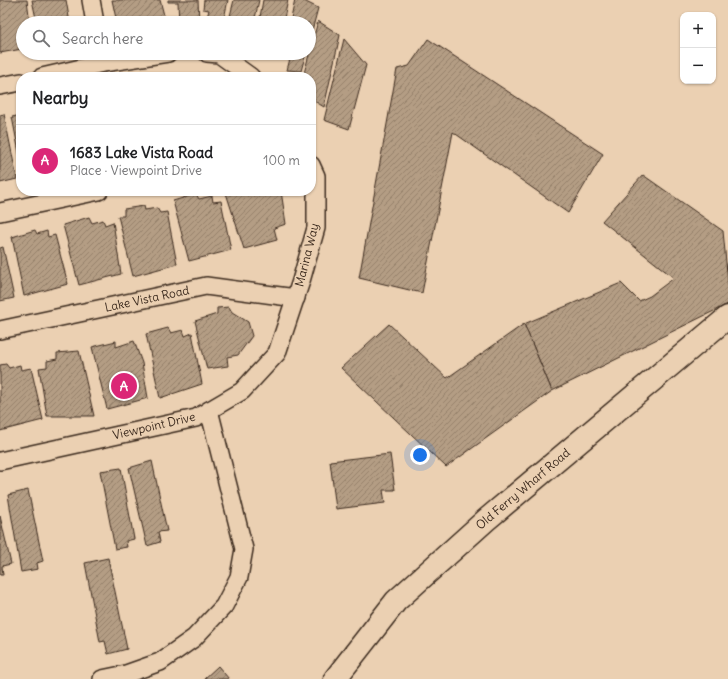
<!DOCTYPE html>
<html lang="en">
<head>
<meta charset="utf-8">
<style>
	body { margin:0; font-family:Delius,sans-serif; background:#f2f2f2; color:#202124 }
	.controls { position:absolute; right:12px; top:12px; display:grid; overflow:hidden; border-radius:8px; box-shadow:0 1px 3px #0004 }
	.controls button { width:36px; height:36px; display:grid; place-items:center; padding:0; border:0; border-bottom:1px solid #e0e0e0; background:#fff; color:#202124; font:20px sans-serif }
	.you { position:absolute; left:420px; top:455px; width:14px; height:14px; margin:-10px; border:3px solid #fff; border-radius:50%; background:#1a73e8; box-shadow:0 0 0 6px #1a73e833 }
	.badge { display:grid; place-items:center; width:26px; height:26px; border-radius:50%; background:#db2777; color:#fff; font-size:13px; font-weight:700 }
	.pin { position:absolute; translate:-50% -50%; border:2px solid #fff; box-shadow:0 1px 4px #0006 }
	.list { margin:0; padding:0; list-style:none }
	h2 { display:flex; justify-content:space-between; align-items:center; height:52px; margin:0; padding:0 16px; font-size:17px }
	h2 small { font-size:13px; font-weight:400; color:#757577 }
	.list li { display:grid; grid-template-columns:26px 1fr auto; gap:12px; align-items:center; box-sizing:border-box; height:72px; padding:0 16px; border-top:1px solid #e0e0e0 }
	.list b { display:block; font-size:15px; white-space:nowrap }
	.list p { margin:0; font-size:13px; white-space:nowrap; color:#757577 }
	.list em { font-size:13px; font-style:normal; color:#757577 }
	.icon { flex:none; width:22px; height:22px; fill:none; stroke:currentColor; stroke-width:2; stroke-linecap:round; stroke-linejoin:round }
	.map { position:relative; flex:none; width:728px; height:679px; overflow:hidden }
	.search { position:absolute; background:#fff; box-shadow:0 1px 3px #0004; left:16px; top:16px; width:300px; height:44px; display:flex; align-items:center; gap:10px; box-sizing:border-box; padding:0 14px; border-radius:22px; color:#757577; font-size:15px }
	.panel { position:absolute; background:#fff; box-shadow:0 1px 3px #0004; left:16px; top:72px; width:300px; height:124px; border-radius:16px }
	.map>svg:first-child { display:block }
	.building { fill:url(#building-hatch); stroke:#3b2a1e }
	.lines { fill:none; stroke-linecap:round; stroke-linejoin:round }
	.street-casing { stroke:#3b2a1e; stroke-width:20 }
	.secondary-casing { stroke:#3b2a1e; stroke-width:25 }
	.street { stroke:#ebd0b2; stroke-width:17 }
	.secondary { stroke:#ebd0b2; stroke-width:22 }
	.labels { text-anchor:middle; stroke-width:3; stroke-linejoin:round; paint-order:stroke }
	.street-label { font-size:12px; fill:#3b2a1e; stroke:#ebd0b2 }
</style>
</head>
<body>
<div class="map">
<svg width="728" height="679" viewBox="0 0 728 679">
	<defs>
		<pattern id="building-hatch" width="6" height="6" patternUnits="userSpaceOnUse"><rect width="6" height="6" fill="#b49d84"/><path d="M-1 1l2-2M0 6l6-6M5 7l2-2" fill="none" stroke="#94806b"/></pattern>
	</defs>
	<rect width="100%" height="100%" fill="#ebd0b2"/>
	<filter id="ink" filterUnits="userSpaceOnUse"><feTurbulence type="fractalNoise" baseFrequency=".025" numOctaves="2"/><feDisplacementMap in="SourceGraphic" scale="8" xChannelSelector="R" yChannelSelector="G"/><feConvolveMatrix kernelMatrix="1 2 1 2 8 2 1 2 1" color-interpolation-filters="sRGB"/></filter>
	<g filter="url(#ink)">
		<g class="building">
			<path d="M0,0H27L30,23H23V39H21L22,49L0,53Z"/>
			<path d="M32,0H66L70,23H37Z"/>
			<path d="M112,0H160L166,23H117Z"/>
			<path d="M168,0H198L199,22L179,23L178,2H168Z"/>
			<path d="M204,0H228L223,23L206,21L209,10L203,9Z"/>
			<path d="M234,0H259L254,23H236L237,18L230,16Z"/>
			<path d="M263,0H288L283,23H259Z"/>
			<path d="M295,0H302L318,8L309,42V23H290Z"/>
			<path d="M318,21L340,35L324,107L311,99V77H303Z"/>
			<path d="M344,39L366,65L349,129L324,120Z"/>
			<path d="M428,39L603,154L568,213L453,132L422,293L359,278L397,69L409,66Z"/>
			<path d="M282,53H306L301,71L287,70L291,55L282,54Z"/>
			<path d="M4,114L17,179L0,183V115Z"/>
			<path d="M21,115V163L12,117Z"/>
			<path d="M643,175L723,231L728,283V304L552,391L524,324L621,283L639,301L650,296L674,278L602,221Z"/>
			<path d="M233,191H281L286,224L274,228L277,240L244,249L226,193Z"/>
			<path d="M196,194L199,199L212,196L213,202L221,201L231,250L189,261L173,201Z"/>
			<path d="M144,206L145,210L157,208L160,213L167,212L177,264L133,276L118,216H124V209Z"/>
			<path d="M89,217L92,223L103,220L105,225L113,222L121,274L79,285L63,225Z"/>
			<path d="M35,230L37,234L47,231L48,237L55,235L68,284L24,296L12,237Z"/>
			<path d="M3,247L14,298L0,301V248Z"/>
			<path d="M229,307L232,312L248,322L252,336L238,355L227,357L228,366L207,369L195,321L217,314V308Z"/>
			<path d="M389,324L447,378L524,324L552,391L446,467L341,368Z"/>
			<path d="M168,328L171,333L183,330L185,336L192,333L202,384L160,398L146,334Z"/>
			<path d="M116,341V347L134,341L142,363L148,398L107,409L92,347Z"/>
			<path d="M79,351L94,416H47L39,368L47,367V361L57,359V353Z"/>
			<path d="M6,364L9,368L20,365L21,370L31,368L43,420L0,431V365Z"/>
			<path d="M390,454L395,490H383L385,503L336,509L330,461Z"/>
			<path d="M152,461L167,531L158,532L160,542L147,546L129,468Z"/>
			<path d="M121,468L134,539L126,541L127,547L115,549L100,471Z"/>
			<path d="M28,490L43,561L37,563L38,569L21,572L8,495Z"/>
			<path d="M0,516L11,564L2,566L3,575H0Z"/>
			<path d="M108,558L127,649L108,654L105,641L100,642L85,563Z"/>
			<path d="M218,666L229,679H204Z"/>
		</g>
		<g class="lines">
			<defs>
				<g id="street">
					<path d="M91,0L95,23"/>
					<path d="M207,53L219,54L251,77"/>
					<path d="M42,77L103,63L168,53"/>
					<path d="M0,86L21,82"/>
					<path d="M0,212L99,191"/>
					<path d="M0,330L206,286L296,298"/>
					<path d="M0,461L196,418L242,391L277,353L301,281L316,228V176L311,165"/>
					<path d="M102,679L126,674L160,662L194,638L224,606L239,577L244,549L209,410"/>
				</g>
				<path id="secondary" d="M335,679L396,601L486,520L728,317"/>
			</defs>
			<use href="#street" class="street-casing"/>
			<use href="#secondary" class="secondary-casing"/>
			<use href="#street" class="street"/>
			<use href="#secondary" class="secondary"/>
		</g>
	</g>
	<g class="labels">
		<g class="street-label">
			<text transform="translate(307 255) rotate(-76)" y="4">Marina Way</text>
			<text transform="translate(147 299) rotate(-12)" y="4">Lake Vista Road</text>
			<text transform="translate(154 426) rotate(-13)" y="4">Viewpoint Drive</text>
			<text transform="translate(523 489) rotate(-40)" y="4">Old Ferry Wharf Road</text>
		</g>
	</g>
</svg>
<div class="controls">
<button>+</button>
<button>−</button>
</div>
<div class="you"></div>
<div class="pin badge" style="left:124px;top:386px">A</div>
<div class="search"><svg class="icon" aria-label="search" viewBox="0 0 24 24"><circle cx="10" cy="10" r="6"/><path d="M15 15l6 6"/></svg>Search here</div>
<section class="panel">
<h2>Nearby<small></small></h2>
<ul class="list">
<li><span class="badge">A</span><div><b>1683 Lake Vista Road</b><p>Place · Viewpoint Drive</p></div><em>100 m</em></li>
</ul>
</section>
</div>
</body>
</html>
